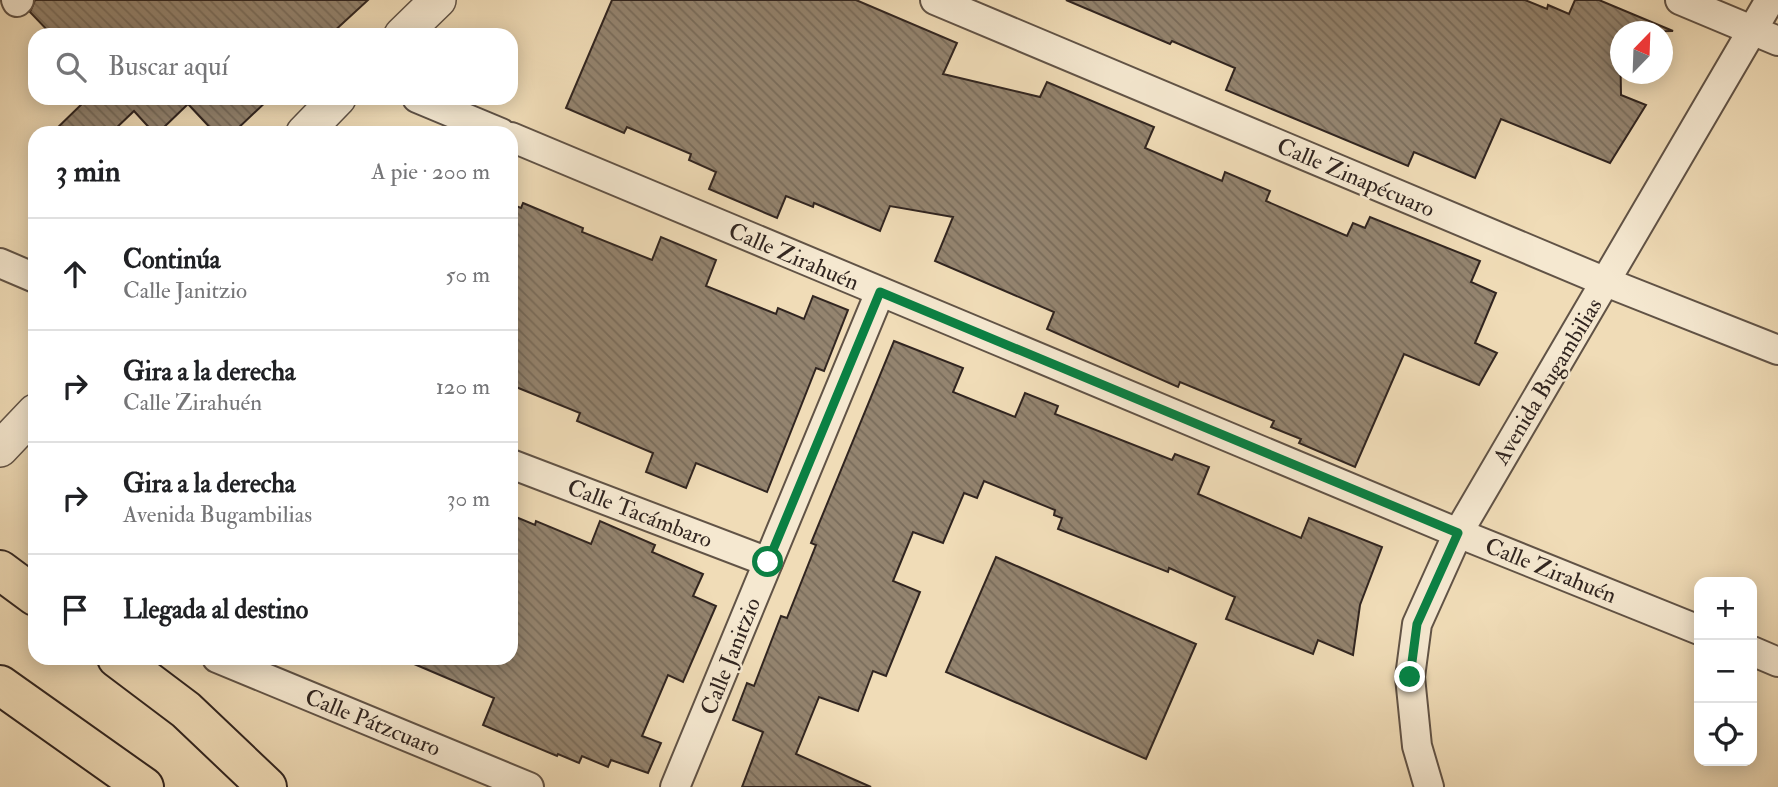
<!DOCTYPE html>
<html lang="es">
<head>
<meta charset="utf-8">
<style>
	body { margin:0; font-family:"IM FELL Double Pica",serif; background:#f6f6f6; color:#202124 }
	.controls { position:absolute; right:21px; bottom:21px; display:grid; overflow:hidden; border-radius:14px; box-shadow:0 4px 18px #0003 }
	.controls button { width:63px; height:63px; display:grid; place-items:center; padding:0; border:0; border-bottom:2px solid #e0e0e0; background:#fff; color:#202124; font:35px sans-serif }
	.compass { position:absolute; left:1610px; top:21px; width:63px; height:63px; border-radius:50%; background:#fff; box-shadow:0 4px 18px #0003; rotate:23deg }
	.stop { position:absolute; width:21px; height:21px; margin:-16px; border:5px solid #0b8043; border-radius:50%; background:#fff }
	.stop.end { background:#0b8043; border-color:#fff; box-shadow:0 2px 7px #0008 }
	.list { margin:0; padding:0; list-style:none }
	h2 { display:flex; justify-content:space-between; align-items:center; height:91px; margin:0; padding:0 28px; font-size:30px }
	h2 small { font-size:23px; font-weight:400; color:#757577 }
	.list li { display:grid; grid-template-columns:46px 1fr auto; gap:21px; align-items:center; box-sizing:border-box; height:112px; padding:0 28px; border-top:2px solid #e0e0e0 }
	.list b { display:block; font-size:26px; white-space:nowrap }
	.list p { margin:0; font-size:23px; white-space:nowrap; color:#757577 }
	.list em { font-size:23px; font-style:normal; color:#757577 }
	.icon { flex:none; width:38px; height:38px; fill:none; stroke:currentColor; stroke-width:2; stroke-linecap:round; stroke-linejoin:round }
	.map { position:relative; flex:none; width:1778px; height:787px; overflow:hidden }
	.search { position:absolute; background:#fff; box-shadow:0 4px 18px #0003; left:28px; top:28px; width:490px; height:77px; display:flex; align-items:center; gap:18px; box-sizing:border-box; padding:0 24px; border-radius:21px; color:#757577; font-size:26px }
	.panel { position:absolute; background:#fff; box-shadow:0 4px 18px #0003; left:28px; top:126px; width:490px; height:539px; border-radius:21px }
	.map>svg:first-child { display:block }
	.building { fill:url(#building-back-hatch); stroke:#312520; stroke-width:2 }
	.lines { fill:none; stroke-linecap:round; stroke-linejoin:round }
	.minor-casing { stroke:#615346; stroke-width:32 }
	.tertiary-casing { stroke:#615346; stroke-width:38 }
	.primary-casing { stroke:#312520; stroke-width:42 }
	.minor { stroke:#f5e8d0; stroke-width:28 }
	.tertiary { stroke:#f5e8d0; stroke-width:35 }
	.primary { stroke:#f0dcb7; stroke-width:38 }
	.route { stroke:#0b8043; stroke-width:9 }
	.labels { text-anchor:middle; stroke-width:5; stroke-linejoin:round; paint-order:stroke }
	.street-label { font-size:23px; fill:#312520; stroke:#f5e8d0 }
</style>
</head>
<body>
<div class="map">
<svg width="1778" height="787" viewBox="0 0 1778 787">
	<defs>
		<pattern id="building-back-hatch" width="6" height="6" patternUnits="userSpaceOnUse" patternTransform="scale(1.75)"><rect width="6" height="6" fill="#94846f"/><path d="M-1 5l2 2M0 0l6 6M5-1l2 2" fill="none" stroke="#796c5b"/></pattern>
	</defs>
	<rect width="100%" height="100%" fill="#f0dcb7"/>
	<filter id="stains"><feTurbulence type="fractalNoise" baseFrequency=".00286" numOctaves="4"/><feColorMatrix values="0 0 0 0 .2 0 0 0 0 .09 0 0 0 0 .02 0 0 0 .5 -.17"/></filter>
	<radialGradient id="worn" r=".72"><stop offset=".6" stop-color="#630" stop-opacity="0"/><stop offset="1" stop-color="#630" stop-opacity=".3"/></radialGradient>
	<g class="building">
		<path d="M35,0H368L330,35H52L30,12Z"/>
		<path d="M612,0H856L957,43L943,74L1040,97L1047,82L1154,127L1145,148L1222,181L1225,172L1270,191L1266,201L1347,236L1353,223L1365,228L1370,217L1480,261L1471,282L1496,293L1475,343L1497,353L1479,385L1404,354L1355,467L1299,443L1301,439L1271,427L1274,421L1180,382L1178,387L1047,329L1054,312L935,261L953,217L890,206L880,231L814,203L813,207L786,196L777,218L709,189L716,172L689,160L691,154L627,127L624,133L566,108Z"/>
		<path d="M1066,0H1525L1547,9L1548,5L1569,14L1575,0H1599L1673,31L1620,32L1621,95L1646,105L1610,163L1501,119L1475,178L1414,152L1408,166L1226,90L1235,68L1172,41L1170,44Z"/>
		<path d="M88,98H270L233,133H215L188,104L158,133H154L134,111L111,133H52Z"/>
		<path d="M523,203L583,228L582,232L652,260L661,237L716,260L706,286L776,314L778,308L804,319L813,296L848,310L824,371L816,368L767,492L696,463L686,488L646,472L653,453L577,421L580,413L511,385V204L521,208Z"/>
		<path d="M894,341L963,368L953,392L1015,417L1025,393L1058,406L1055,414L1172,460L1175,454L1209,467L1198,494L1301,538L1309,518L1382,547L1360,605L1353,655L1318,640L1313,654L1226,619L1235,597L1169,568L1168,572L1058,529L1062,518L1054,515L1055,510L984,481L977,498L964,493L943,543L913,532L893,581L920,592L886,676L873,671L858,711L819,697L796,754L871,787H742L763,732L733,720L747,683L754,686L781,616L787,618L816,545L811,543Z"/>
		<path d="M511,515L535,525L536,521L591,544L600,521L655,545L652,552L703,574L693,596L716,606L683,682L668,675L642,736L661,743L648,773L611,760L608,767L582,756L579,763L558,754L557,756L483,725L494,698L400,658H511Z"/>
		<path d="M996,557L1196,644L1146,759L946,672Z"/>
	</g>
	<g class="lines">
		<defs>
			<g id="minor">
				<path d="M16,0L17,2L19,0"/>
				<path d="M935,0L1606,282L1778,350"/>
				<path d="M1680,0L1778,41"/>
				<path d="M417,98L501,133"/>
				<path d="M511,137L1458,533L1699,630"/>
				<path d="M0,263L35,278"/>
				<path d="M511,464L768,562"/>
				<path d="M1752,651L1778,662"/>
				<path d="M217,658L529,787"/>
				<path d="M675,787L880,292"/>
				<path d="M1429,787L1417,746L1410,677L1417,624L1458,533L1770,0"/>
			</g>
			<g id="tertiary">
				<path d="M402,35L438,0"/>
				<path d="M304,133L338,98"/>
				<path d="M0,449L35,412"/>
			</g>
			<g id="primary">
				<path d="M0,570L35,596"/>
				<path d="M117,658L186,710L267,787"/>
				<path d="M0,685L144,787"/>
			</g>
		</defs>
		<use href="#minor" class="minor-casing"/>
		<use href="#tertiary" class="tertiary-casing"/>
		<use href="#primary" class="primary-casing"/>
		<use href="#minor" class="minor"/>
		<use href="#tertiary" class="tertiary"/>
		<use href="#primary" class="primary"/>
	</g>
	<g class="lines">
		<path class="route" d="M768,562L880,292L1458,533L1417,624L1410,677"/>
	</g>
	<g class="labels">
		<g class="street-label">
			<text transform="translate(1356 177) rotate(23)" y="8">Calle Zinapécuaro</text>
			<text transform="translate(794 256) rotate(23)" y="8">Calle Zirahuén</text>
			<text transform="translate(1547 381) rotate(-59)" y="8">Avenida Bugambilias</text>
			<text transform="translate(640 513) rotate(21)" y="8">Calle Tacámbaro</text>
			<text transform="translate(1551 570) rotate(22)" y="8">Calle Zirahuén</text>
			<text transform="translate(730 656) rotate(-68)" y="8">Calle Janitzio</text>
			<text transform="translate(373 722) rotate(22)" y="8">Calle Pátzcuaro</text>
		</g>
	</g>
	<rect width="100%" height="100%" filter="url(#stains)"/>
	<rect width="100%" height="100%" fill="url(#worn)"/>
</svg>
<div class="controls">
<button>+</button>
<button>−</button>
<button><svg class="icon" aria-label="locate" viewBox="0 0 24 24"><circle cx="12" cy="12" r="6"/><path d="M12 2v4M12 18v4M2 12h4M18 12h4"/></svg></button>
</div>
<svg class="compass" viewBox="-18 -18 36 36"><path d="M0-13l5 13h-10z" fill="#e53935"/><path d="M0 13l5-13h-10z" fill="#757577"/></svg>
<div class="stop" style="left:768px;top:562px"></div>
<div class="stop end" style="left:1410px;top:677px"></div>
<div class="search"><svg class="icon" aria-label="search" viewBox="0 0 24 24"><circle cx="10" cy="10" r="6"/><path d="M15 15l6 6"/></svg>Buscar aquí</div>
<section class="panel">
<h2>3 min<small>A pie · 200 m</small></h2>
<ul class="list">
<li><svg class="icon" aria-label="ahead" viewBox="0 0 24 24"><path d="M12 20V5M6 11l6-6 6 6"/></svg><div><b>Continúa</b><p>Calle Janitzio</p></div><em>50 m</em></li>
<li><svg class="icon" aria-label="right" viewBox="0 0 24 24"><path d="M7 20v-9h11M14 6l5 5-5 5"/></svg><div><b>Gira a la derecha</b><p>Calle Zirahuén</p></div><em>120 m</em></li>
<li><svg class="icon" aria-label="right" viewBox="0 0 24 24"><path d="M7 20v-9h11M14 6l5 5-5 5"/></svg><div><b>Gira a la derecha</b><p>Avenida Bugambilias</p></div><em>30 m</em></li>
<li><svg class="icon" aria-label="arrive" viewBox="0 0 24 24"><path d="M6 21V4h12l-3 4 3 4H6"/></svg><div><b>Llegada al destino</b></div></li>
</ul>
</section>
</div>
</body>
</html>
